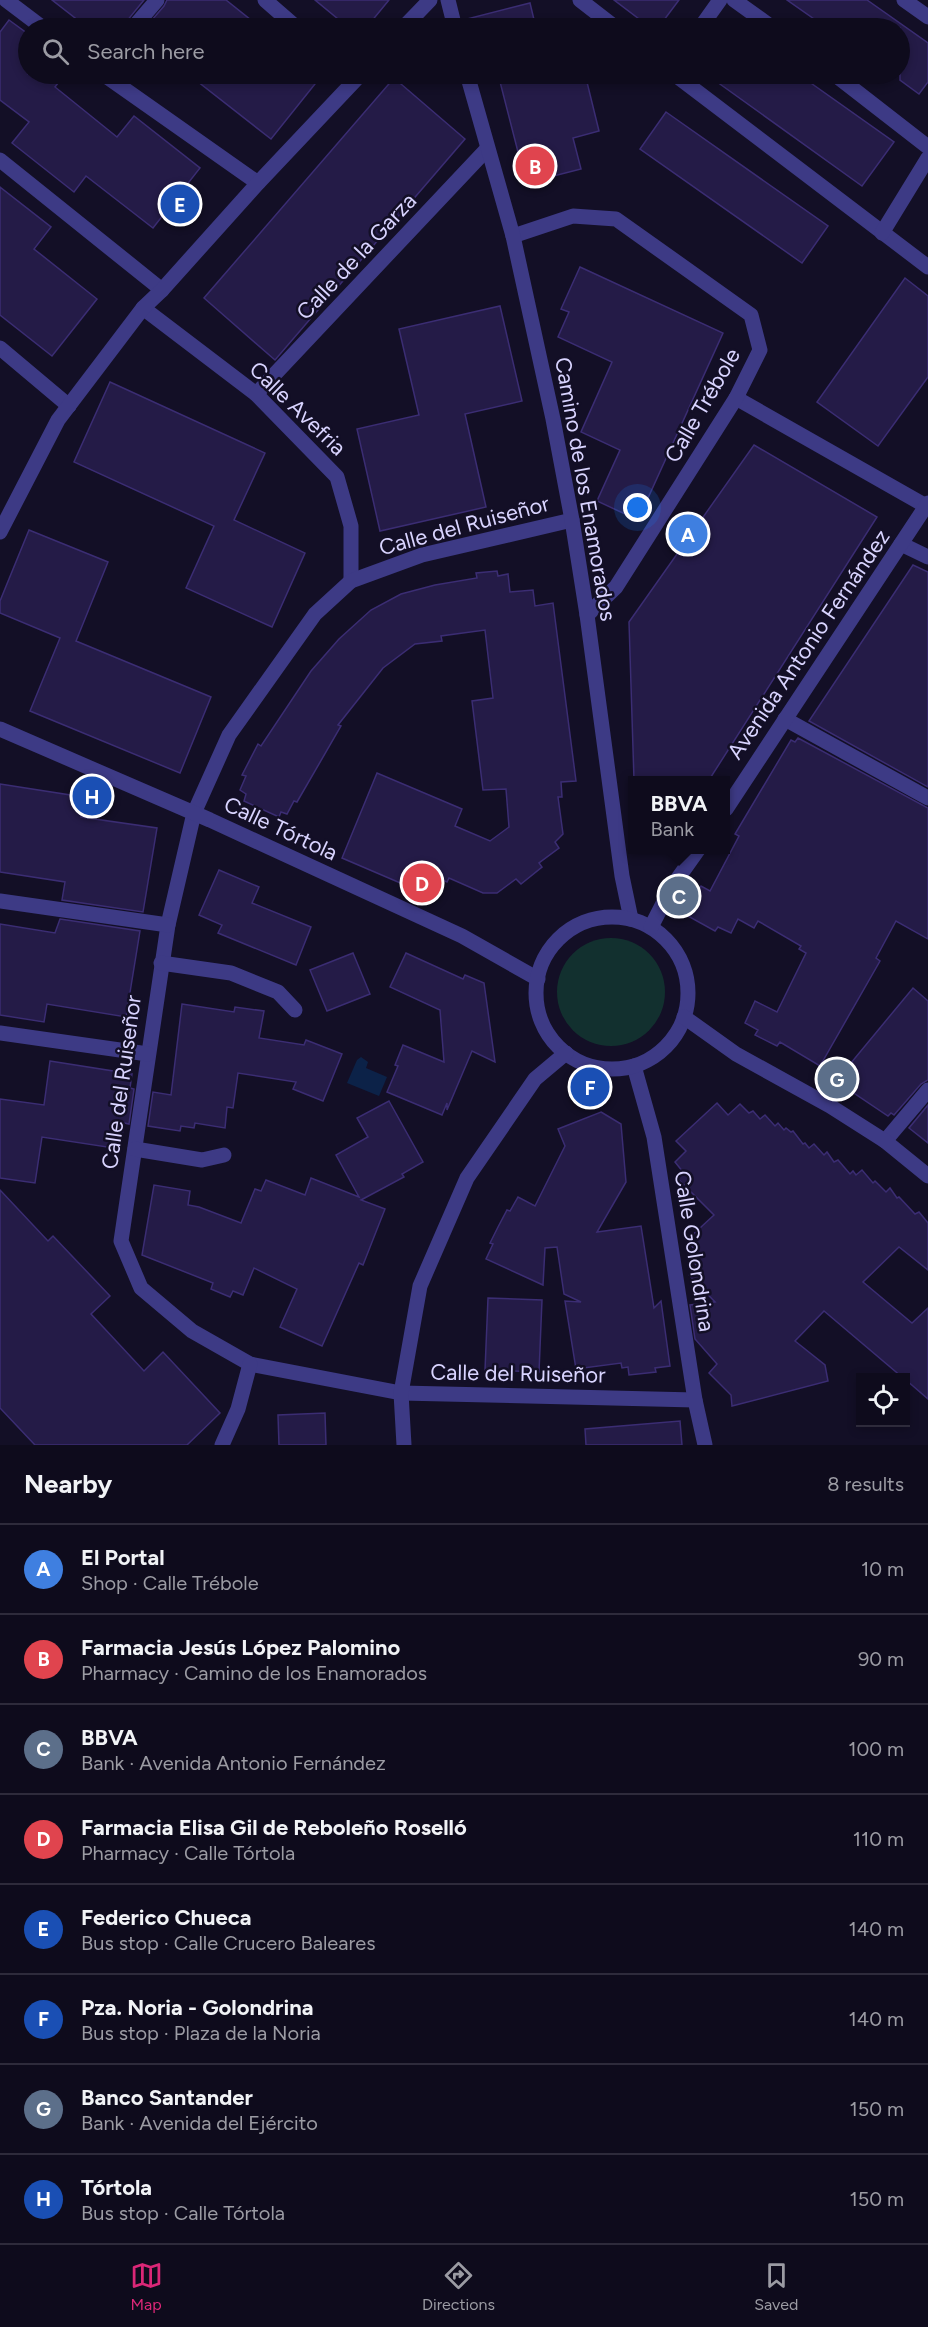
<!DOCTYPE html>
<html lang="en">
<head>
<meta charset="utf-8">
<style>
	body { margin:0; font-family:Figtree,sans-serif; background:#171425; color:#f1f3f6 }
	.controls { position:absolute; right:18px; bottom:18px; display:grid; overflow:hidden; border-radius:0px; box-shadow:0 3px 9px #0003 }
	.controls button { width:54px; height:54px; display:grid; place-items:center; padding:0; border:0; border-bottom:2px solid #2e2b3b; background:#0e0b1c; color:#f1f3f6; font:30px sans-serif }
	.you { position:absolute; left:638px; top:508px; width:21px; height:21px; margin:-15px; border:4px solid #fff; border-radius:50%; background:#1a73e8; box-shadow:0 0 0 9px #1a73e833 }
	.badge { display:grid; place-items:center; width:39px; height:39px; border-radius:50%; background:#db2777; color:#fff; font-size:20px; font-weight:700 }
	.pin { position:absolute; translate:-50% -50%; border:3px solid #fff; box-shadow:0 2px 6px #0006 }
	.popup { position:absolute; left:628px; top:776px; width:102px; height:78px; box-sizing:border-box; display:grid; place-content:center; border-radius:0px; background:#0e0b1c; filter:drop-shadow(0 2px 4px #0005); font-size:20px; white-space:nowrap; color:#9b9ba3 }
	.popup b { font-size:22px; color:#f1f3f6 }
	.popup::after { content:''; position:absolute; left:50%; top:100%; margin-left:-12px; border:12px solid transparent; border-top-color:#0e0b1c }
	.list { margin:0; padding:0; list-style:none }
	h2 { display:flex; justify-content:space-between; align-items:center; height:78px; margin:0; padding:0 24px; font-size:26px }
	h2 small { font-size:20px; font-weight:400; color:#9b9ba3 }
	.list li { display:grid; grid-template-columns:39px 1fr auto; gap:18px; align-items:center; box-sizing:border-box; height:90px; padding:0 24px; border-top:2px solid #2e2b3b }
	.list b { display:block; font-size:22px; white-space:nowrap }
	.list p { margin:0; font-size:20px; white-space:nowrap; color:#9b9ba3 }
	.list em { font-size:20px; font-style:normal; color:#9b9ba3 }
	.icon { flex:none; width:33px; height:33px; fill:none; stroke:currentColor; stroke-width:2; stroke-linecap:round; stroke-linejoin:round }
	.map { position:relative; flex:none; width:928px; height:1445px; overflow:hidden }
	.search { position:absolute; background:#0e0b1c; box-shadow:0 3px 9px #0003; left:18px; right:18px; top:18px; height:66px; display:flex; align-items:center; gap:15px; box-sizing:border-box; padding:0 21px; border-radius:33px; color:#9b9ba3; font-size:22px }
	.sheet { height:798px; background:#0e0b1c }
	nav { display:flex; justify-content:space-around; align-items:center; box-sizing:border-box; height:84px; border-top:2px solid #2e2b3b; background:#0e0b1c; font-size:16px; color:#9b9ba3 }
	nav a { display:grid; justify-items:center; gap:3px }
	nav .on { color:#db2777 }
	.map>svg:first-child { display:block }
	.green { fill:#12302f }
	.water { fill:#0c2248 }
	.building { fill:#241b47; stroke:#3b2d73; stroke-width:1.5 }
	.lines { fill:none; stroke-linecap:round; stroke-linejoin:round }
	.pedestrian { stroke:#3d3a85; stroke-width:15 }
	.minor { stroke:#3d3a85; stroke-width:15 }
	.tertiary { stroke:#3d3a85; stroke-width:15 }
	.labels { text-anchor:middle; stroke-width:5; stroke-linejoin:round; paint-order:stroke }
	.street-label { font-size:22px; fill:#d9d4ff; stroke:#130f26 }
</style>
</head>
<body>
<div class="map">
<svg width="928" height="1445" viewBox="0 0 928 1445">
	<rect width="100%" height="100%" fill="#130f26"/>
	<circle class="green" cx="611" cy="992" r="54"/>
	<path class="water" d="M361,1057L368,1062L366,1068L387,1077L379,1096L347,1083L357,1060Z"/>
	<g class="building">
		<path d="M52,0H144L126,22L124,28H88Z"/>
		<path d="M167,0H226L261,28H145L164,6Z"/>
		<path d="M315,0H389L366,28H349Z"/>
		<path d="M614,0H679L658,28H651Z"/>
		<path d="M787,0H867L928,43V82L919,94L900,80V28H827Z"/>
		<path d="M530,3L536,28H464L463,20Z"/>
		<path d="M9,20L28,34V74H65L55,87L117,137L134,116L200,168L153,228L86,176L74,192L12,143L29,122L0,100V32Z"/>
		<path d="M188,74H323L271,139Z"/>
		<path d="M498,74H585L599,131L573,138L581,169L526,183Z"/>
		<path d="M706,74H798L894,142L862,186Z"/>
		<path d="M394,78L465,139L275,360L204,298Z"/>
		<path d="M666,112L828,226L802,263L640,149Z"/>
		<path d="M0,187L51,227L34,249L97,299L52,356L0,315Z"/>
		<path d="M580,267L723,333L638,520L597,501L620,450L581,432L612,362L558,337L569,312L561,309Z"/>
		<path d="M905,278L928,296V377L878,446L817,402Z"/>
		<path d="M500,306L522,401L465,414L486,507L380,531L357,429L419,415L399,329Z"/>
		<path d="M110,382L265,453L234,520L305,553L272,627L186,588L214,526L74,462Z"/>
		<path d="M754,445L877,517L709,780H634L629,622Z"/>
		<path d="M29,530L108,562L76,641L211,697L180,773L30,711L60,638L0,613V601Z"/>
		<path d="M913,565L928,572V787L809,721Z"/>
		<path d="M497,571L498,576L508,574L510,592L533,590L535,606L553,603L576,781L561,782L562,797H558L563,834L555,842L559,848L539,863L542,867L521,884L516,879L497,893H483L449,878L447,882L434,876L426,894L342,858L377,773L462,809L455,826L490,841L509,827L506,789L483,790L472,701L493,698L485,630L441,636L442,641L415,644L383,668L338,725L341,726L297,802L294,801L287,814L281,812L279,817L244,801L246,794L240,790L246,776L242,775L258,744L261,746L311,671L339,639L371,610L401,594L435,585L477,578L476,573Z"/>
		<path d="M798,738L928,808V939L896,921L876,958L880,961L820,1066L780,1042L777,1046L755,1035L758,1030L745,1023L755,1001L777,1012L806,953L799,949L801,946L758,921L754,928L738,919L731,933L718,927L715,931L686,915L701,886L710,891L739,836L735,834L791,740L795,742Z"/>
		<path d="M0,784L83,797L81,817L157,828L143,912L62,900L65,882L0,872Z"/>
		<path d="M219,870L259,887L252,903L311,927L296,965L218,933L222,925L199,915Z"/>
		<path d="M60,919L140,931L126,1017L47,1004L44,1022L0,1015V924L55,933Z"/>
		<path d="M353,953L370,994L327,1011L310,970Z"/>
		<path d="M406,953L463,979L465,975L484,983L495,1062L472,1051L447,1110V1103L442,1115L387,1092L398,1066L395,1065L403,1045L444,1062L440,1010L390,987Z"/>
		<path d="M913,988L928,1001V1080L921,1084L894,1115L891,1113L888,1116L836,1081Z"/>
		<path d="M182,1004L234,1012L235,1007L264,1011L259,1038L304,1045L306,1040L342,1054L323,1101L293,1089L296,1082L238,1073L233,1108L227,1107L225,1128L195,1123L194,1128L181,1126L180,1131L148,1126L153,1092L171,1095Z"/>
		<path d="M50,1061L132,1074L130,1088L134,1089L129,1124L124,1123L120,1149L42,1137L35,1183L0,1178V1099L44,1105Z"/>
		<path d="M389,1101L423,1162L402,1174L404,1177L361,1200L385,1209L363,1265L359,1263L322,1346L280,1327L297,1289L254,1268L243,1295L233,1291L230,1297L211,1289L213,1283L142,1255L154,1185L190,1191L188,1205L199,1207L241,1223L255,1189L261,1191L266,1180L305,1195L311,1178L359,1197L336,1155L368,1137L357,1118Z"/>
		<path d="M717,1103L728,1115L740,1104L749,1113L753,1111L760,1119L765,1115L775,1126L778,1123L784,1130L786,1128L791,1132L793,1131L803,1144L805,1143L809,1148L814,1144L824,1155L827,1152L834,1162L838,1160L850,1174L853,1171L856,1175L862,1170L873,1183L875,1181L886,1192L890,1188L897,1198L899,1197L915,1214L919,1212L928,1223V1270L899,1247L863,1282L912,1323L928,1308V1399L906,1380V1377H902L824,1311L795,1341L825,1365L828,1381L732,1406L731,1395L709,1373L717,1364L695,1339L690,1305L715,1302L689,1275L698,1267L688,1256L695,1250L687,1240L714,1215L677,1178L683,1172L675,1162L686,1151L676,1141Z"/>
		<path d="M928,1105V1143L909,1128Z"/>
		<path d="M601,1112L621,1124L626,1182L597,1232L641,1226L654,1308L661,1301L670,1366L655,1368L656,1372L629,1375L628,1367L622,1368L621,1363L576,1369L565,1301L581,1302L564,1294L557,1247L545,1248L543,1285L486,1259L493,1244L490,1243L498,1227L507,1210L510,1211L518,1197L535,1206L565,1146L558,1129Z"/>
		<path d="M0,1190L48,1241L53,1236L110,1296L91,1314L144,1371L163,1352L220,1413L187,1445H35L0,1408Z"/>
		<path d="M488,1298L542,1300L539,1372L485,1370Z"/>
		<path d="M325,1413L326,1445H279L278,1415Z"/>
		<path d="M680,1421L682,1445H586L585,1429Z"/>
	</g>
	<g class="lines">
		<g class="pedestrian">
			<path d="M734,0L773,28"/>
			<path d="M904,0L928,17"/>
			<path d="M700,28L720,0"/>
			<path d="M736,398L926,506"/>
		</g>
		<g class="minor">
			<path d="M6,0L43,28"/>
			<path d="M265,0L297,28"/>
			<path d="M580,0L616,28"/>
			<path d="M133,28L157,0"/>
			<path d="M103,74L258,183"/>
			<path d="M674,74L928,267"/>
			<path d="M834,74L928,147"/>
			<path d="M0,160L162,290"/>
			<path d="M882,233L928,158"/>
			<path d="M513,236L573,216L616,219L751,315L760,350L736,398L616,587L587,615"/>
			<path d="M143,308L256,394L337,477L351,526V581"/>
			<path d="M0,348L69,406"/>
			<path d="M256,394L487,149"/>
			<path d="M572,520L422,555L351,581L315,614L229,735L194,813L168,925L121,1241L141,1288L192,1331L250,1364L401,1393L695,1400"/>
			<path d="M901,544L928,557"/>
			<path d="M785,719L928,798"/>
			<path d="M0,901L168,925"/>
			<path d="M161,963L231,973L278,992L295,1010"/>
			<path d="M0,1033L148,1054"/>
			<path d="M634,1066L654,1137L695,1400L705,1445"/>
			<path d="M885,1141L928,1090"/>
			<path d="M135,1149L202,1160L224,1155"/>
			<path d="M222,1445L238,1409L250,1364"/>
		</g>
		<g class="tertiary">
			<path d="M448,0L455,28"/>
			<path d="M403,28L430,0"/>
			<path d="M467,74L513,236L553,419L572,520L587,615L622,876L631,919"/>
			<path d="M0,532L58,420L143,308L162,290L258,183L361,74"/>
			<path d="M0,729L210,820L462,936L538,979"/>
			<path d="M726,809L928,503"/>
			<circle cx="612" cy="993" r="76"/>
			<path d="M651,927L671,888L698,850"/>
			<path d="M684,1017L736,1054L830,1106L885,1141L928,1176"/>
			<path d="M404,1445L401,1393L420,1286L467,1178L535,1079L566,1053"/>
		</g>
	</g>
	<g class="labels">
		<g class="street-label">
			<text transform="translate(356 256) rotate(-47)" y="8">Calle de la Garza</text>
			<text transform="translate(702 405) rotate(-60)" y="8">Calle Trébole</text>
			<text transform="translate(298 408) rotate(44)" y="8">Calle Avefria</text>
			<text transform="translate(586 489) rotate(80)" y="8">Camino de los Enamorados</text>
			<text transform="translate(464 525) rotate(-15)" y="8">Calle del Ruiseñor</text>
			<text transform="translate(808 644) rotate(-56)" y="8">Avenida Antonio Fernández</text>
			<text transform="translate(281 828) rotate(25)" y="8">Calle Tórtola</text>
			<text transform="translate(121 1082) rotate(-82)" y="8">Calle del Ruiseñor</text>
			<text transform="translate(695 1251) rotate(81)" y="8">Calle Golondrina</text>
			<text transform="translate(518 1373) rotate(1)" y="8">Calle del Ruiseñor</text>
		</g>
	</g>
</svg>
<div class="controls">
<button><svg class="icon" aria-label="locate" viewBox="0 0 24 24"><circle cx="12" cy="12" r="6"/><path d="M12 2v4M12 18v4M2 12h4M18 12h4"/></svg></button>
</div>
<div class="you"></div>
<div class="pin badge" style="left:688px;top:534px;background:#3f7fe0">A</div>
<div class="pin badge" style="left:535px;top:166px;background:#e0444e">B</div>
<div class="pin badge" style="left:679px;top:896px;background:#5c6f8a">C</div>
<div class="popup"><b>BBVA</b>Bank</div>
<div class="pin badge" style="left:422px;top:883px;background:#e0444e">D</div>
<div class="pin badge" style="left:180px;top:204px;background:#1a4fb4">E</div>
<div class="pin badge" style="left:590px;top:1087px;background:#1a4fb4">F</div>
<div class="pin badge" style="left:837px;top:1079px;background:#5c6f8a">G</div>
<div class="pin badge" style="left:92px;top:796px;background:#1a4fb4">H</div>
<div class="search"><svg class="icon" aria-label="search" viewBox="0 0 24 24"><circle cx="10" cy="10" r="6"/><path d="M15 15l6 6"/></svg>Search here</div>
</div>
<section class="sheet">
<h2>Nearby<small>8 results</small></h2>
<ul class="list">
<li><span class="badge" style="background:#3f7fe0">A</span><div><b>El Portal</b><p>Shop · Calle Trébole</p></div><em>10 m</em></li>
<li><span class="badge" style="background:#e0444e">B</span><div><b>Farmacia Jesús López Palomino</b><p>Pharmacy · Camino de los Enamorados</p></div><em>90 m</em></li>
<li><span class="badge" style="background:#5c6f8a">C</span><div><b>BBVA</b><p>Bank · Avenida Antonio Fernández</p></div><em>100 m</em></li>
<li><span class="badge" style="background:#e0444e">D</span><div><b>Farmacia Elisa Gil de Reboleño Roselló</b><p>Pharmacy · Calle Tórtola</p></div><em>110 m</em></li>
<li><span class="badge" style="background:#1a4fb4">E</span><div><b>Federico Chueca</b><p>Bus stop · Calle Crucero Baleares</p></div><em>140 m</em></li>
<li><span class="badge" style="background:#1a4fb4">F</span><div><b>Pza. Noria - Golondrina</b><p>Bus stop · Plaza de la Noria</p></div><em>140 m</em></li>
<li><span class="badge" style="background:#5c6f8a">G</span><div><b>Banco Santander</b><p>Bank · Avenida del Ejército</p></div><em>150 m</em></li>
<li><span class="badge" style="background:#1a4fb4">H</span><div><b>Tórtola</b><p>Bus stop · Calle Tórtola</p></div><em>150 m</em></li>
</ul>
</section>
<nav>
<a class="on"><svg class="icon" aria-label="map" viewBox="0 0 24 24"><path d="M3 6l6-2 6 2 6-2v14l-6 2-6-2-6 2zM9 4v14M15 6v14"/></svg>Map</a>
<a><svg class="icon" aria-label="directions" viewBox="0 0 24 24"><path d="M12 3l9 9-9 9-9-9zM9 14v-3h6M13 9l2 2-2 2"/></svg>Directions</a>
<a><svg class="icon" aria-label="saved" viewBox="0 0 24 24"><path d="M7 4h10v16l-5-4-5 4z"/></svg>Saved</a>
</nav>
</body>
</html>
